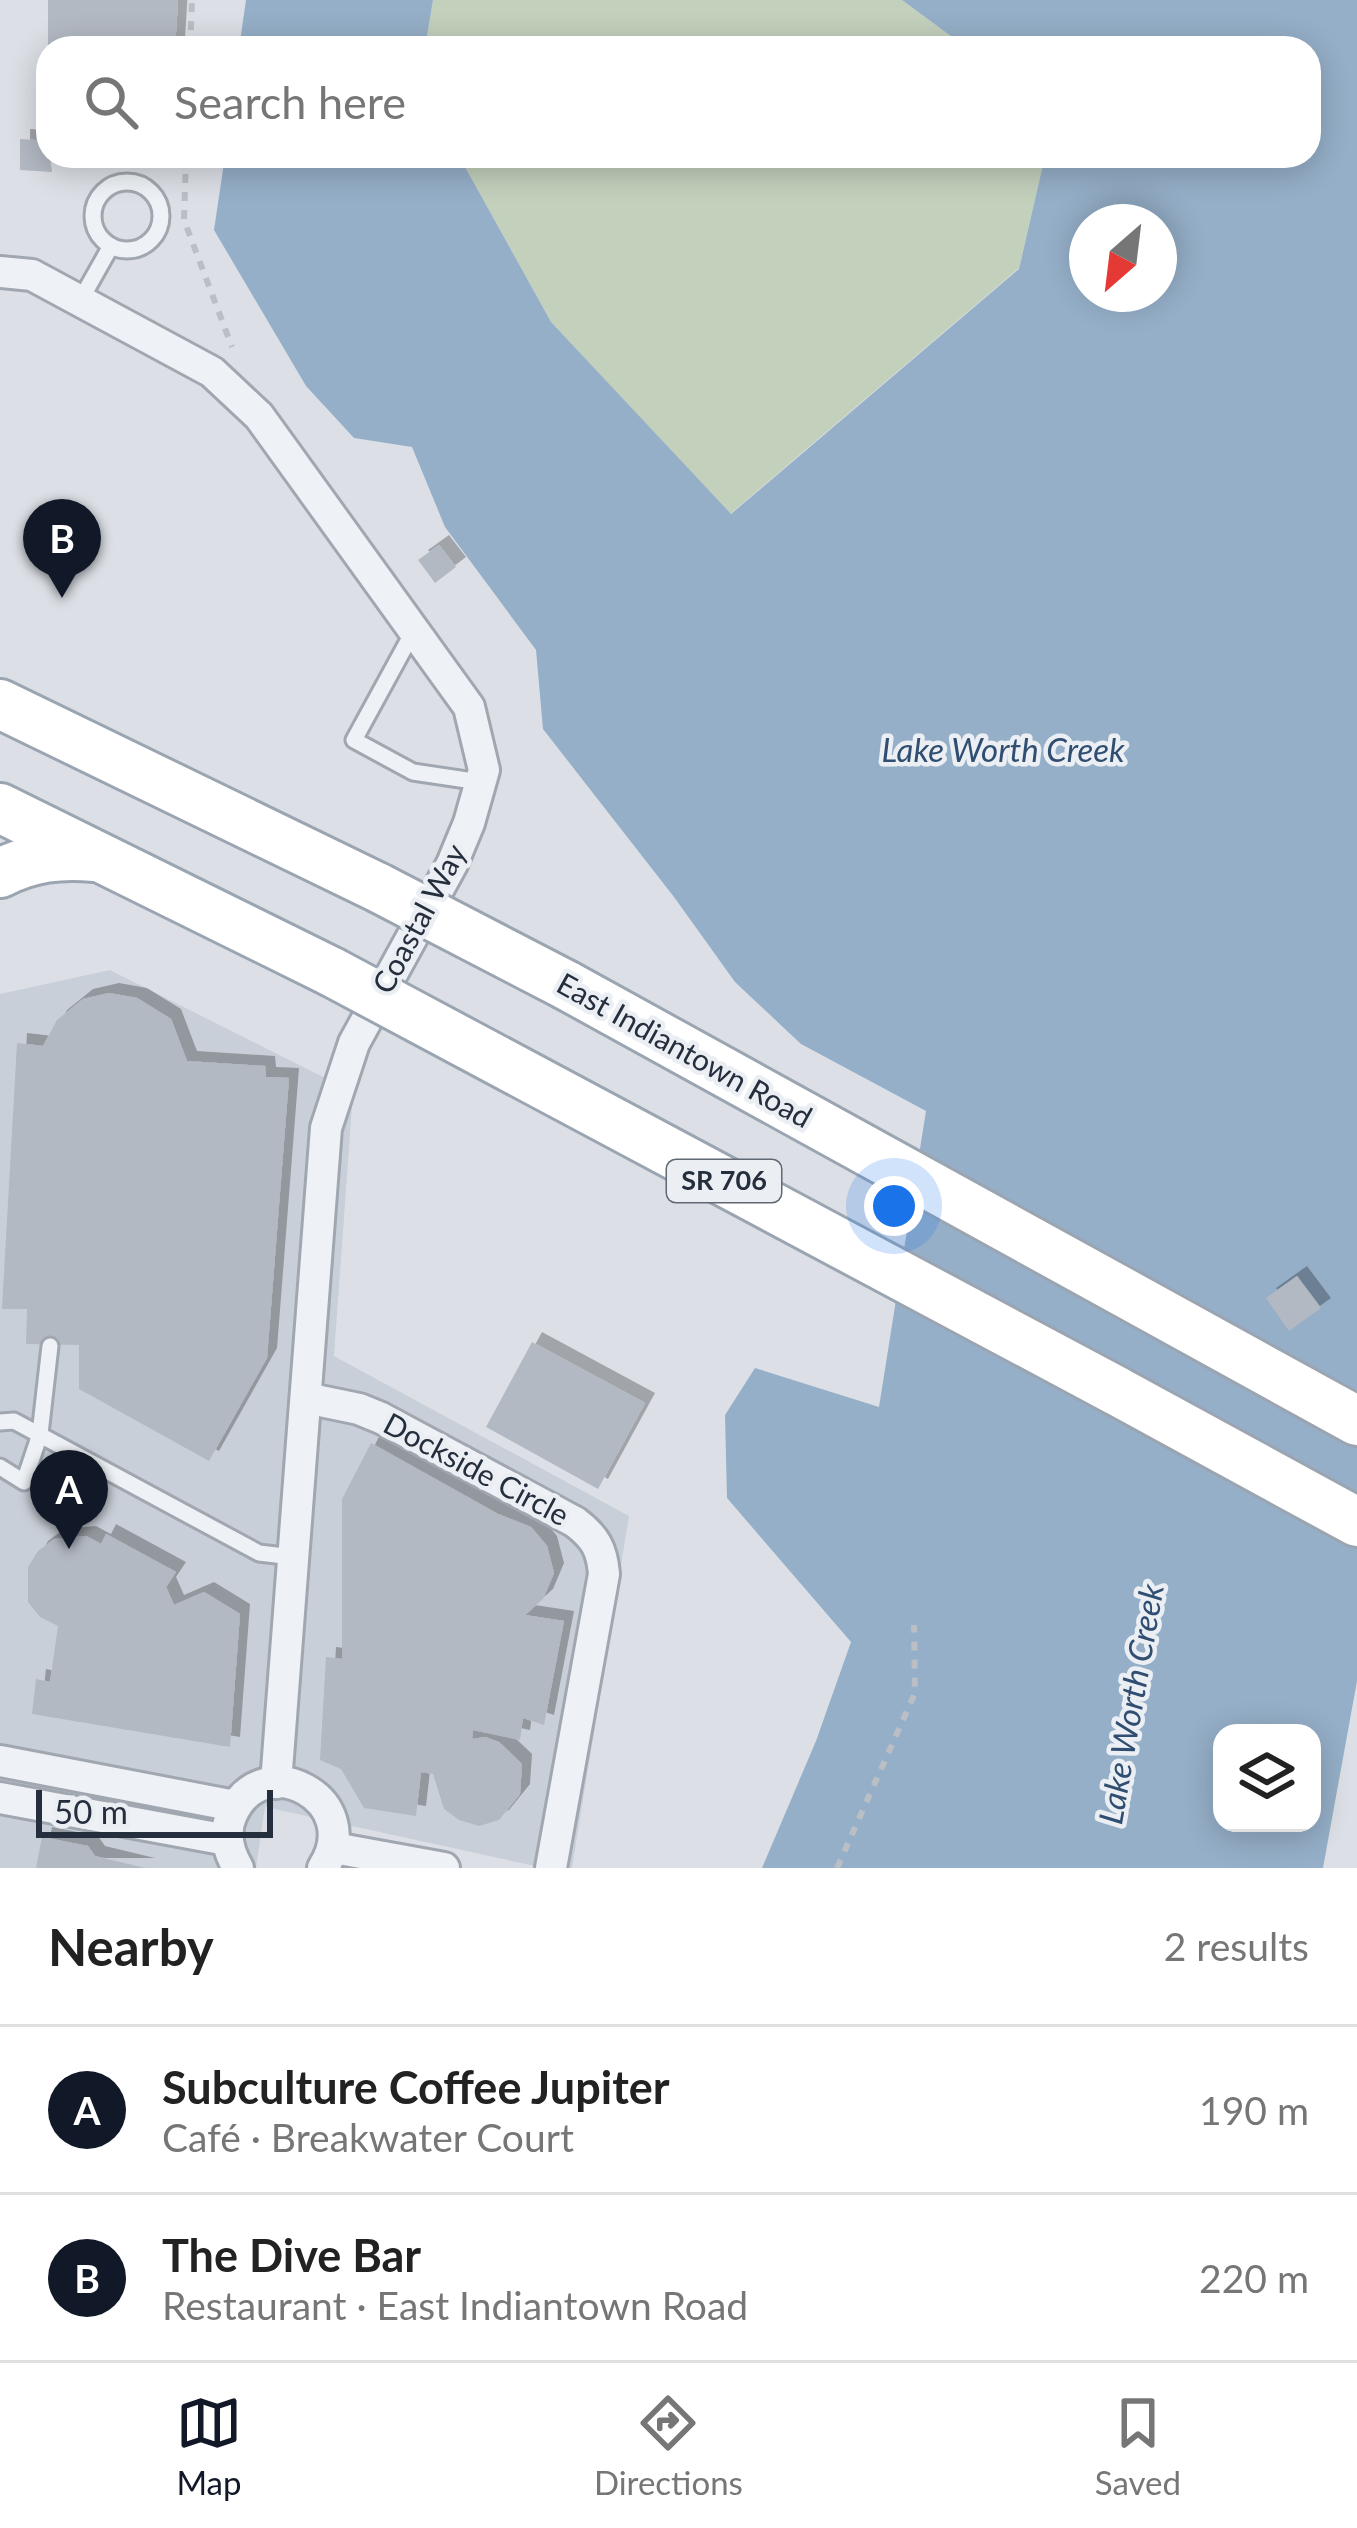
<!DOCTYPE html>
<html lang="en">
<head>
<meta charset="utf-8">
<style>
	body { margin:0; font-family:Lato,sans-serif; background:#f6f6f6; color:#222 }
	.controls { position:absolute; right:36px; bottom:36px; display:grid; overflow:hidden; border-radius:24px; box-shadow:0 6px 30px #0003 }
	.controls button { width:108px; height:108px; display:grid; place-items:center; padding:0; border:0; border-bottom:3px solid #e0e0e0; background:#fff; color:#222; font:60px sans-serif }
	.compass { position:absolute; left:1069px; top:204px; width:108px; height:108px; border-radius:50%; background:#fff; box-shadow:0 6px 30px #0003; rotate:208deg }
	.scale { position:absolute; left:36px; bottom:30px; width:237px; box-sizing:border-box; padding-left:12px; border:6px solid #252e3d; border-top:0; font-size:33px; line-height:42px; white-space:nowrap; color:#252e3d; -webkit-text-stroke:9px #ebeff4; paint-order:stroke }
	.you { position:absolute; left:894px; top:1206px; width:42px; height:42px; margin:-30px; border:9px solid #fff; border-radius:50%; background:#1a73e8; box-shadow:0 0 0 18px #1a73e833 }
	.badge { display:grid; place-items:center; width:78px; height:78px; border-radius:50%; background:#111827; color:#fff; font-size:39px; font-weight:700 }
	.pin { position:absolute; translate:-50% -99px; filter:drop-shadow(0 3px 6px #0008) }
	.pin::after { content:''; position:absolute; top:63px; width:42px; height:36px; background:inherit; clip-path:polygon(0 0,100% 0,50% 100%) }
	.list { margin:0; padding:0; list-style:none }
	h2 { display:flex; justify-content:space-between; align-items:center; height:156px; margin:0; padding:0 48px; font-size:51px }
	h2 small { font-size:39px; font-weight:400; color:#767676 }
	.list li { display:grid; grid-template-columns:78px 1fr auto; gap:36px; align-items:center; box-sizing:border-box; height:168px; padding:0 48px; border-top:3px solid #e0e0e0 }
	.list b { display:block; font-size:45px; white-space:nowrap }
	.list p { margin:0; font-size:39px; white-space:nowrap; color:#767676 }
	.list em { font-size:39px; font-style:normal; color:#767676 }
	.icon { flex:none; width:66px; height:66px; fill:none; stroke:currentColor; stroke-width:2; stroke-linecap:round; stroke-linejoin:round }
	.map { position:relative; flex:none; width:1357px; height:1868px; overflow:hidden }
	.search { position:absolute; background:#fff; box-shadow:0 6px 30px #0003; left:36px; right:36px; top:36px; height:132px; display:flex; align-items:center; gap:30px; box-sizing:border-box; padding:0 42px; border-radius:36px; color:#767676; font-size:45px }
	.sheet { height:492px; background:#fff }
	nav { display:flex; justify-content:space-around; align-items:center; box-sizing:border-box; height:168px; border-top:3px solid #e0e0e0; background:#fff; font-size:33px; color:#767676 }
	nav a { display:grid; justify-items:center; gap:6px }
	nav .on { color:#111827 }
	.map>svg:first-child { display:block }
	.built { fill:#c9cfd8 }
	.green { fill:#c2d0bc }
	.water { fill:#95afc8; fill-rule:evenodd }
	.building { fill:#b3b9c3; filter:url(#shadow) }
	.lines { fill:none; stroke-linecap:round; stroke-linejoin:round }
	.lane-casing { stroke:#a1a7b0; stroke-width:21 }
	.street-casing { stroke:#a1a7b0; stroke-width:36 }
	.primary-casing { stroke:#9ba5b2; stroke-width:54 }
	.path { stroke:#babec5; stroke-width:6; stroke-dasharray:9 9; stroke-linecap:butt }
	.lane { stroke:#eef1f5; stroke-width:15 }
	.street { stroke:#eef1f5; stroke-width:30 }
	.primary { stroke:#fff; stroke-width:48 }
	.primary-bridge-casing { stroke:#9ba5b2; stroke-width:54; stroke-linecap:butt }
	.primary-bridge { stroke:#fff; stroke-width:48 }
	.labels { text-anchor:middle; stroke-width:9; stroke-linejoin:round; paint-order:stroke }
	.shield { fill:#ebeff4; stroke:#606874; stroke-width:3 }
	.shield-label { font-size:27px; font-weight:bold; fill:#252e3d }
	.street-label { font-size:30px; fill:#252e3d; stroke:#ebeff4 }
	.water-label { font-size:33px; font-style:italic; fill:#2f4e71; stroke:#ebeff4 }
</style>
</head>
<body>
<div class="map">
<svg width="1357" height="1868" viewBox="0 0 1357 1868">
	<defs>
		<filter id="shadow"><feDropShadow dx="10" dy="-10" stdDeviation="0" flood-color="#0004"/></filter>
	</defs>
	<rect width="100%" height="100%" fill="#dce0e6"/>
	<path class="built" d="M110,970L353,1092L334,1356L629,1516L572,1868H544L265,1807L256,1868H0V994Z"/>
	<g class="green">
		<path d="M433,0H902L967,48H425Z"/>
		<path d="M459,156H1045L1019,268L730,514L551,322Z"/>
	</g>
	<g class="water">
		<path d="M246,0H433L425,48H239Z"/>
		<path d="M902,0H1357V1681L1323,1868H762L816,1741L851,1642L727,1498L725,1415L755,1368L879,1407L926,1111L801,1044L735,982L674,897L543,729L536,650L445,527L412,447L354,438L306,386L214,230L225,156H459L551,322L731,514L1019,269L1045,156H1309V48H967ZM1087,222H1159V294H1087ZM1222,1733H1312V1823H1222Z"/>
	</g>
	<g class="building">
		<path d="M48,0H178L175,48H48Z"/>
		<path d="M20,139L48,141L52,172L20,170Z"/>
		<path d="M439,545L456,567L435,583L418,560Z"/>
		<path d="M109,993L137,998L171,1019L187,1061L265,1066L266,1077L289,1078L267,1358L209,1461L79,1389V1345L26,1344L27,1309H2L17,1043L43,1046L57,1020L83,999Z"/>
		<path d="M1297,1276L1321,1308L1289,1331L1266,1298Z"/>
		<path d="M532,1342L645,1403L598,1489L486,1427Z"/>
		<path d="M371,1443L498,1514L531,1527L547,1546L554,1573L543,1599L525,1615L564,1621L544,1725L523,1718L520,1740L473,1730L472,1739L485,1737L499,1742L522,1764L520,1794L499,1820L479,1826L459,1820L444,1809L433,1774L421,1772L416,1816L364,1808L341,1769L320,1760L326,1657L342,1659V1499Z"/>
		<path d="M106,1534L176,1572L166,1587L174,1605L204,1592L240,1614L230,1747L32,1714L36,1679L50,1682L58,1626L40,1617L28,1602V1567L38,1551L54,1539L86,1536L101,1544Z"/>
		<path d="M42,1837L88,1846L95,1856L145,1868H36Z"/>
	</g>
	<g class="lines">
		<defs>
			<g id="lane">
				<circle cx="127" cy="216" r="34"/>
				<path d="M80,301L111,246"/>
				<path d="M413,632L354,740L413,772L480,782"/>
				<path d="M0,1422L14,1421L259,1553L293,1557"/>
				<path d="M0,1467L24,1482L40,1434L50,1346"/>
			</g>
			<g id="street">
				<path d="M0,272L32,275L212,372L259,416L469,707L484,770L469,823L452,864L354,1043L326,1128L276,1783"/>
				<path d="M306,1398L359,1409L381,1418L575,1522C595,1537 602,1549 604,1574L551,1868"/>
				<path d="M0,1761L235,1806"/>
				<path d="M0,1798L227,1840"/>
				<path d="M334,1848L444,1868"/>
				<path d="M238,1868C228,1851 223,1833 232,1814C263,1745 367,1800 323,1868"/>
			</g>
			<g id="primary">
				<path d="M0,704L379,888"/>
				<path d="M0,808L332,972"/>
				<path d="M0,873C32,857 59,854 95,857"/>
				<path d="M566,985L1357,1421"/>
				<path d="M1115,1390L1357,1522"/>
			</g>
		</defs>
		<use href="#lane" class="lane-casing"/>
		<use href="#street" class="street-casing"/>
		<use href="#primary" class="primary-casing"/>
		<g class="path">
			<path d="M190,48L192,0"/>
			<path d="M186,156L184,220L232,347"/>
			<path d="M837,1868L915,1693L914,1625"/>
		</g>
		<use href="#lane" class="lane"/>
		<use href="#street" class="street"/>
		<use href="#primary" class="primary"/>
		<defs>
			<g id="primary-bridge">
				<path d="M379,888L566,985"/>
				<path d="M332,972L1115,1390"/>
			</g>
		</defs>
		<use href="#primary-bridge" class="primary-bridge-casing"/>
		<use href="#primary-bridge" class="primary-bridge"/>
	</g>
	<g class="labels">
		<rect class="shield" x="667" y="1160" width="114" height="42" rx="9"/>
		<g class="shield-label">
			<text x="724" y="1190">SR 706</text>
		</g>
		<g class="street-label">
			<text transform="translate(420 919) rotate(-62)" y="10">Coastal Way</text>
			<text transform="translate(684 1051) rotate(29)" y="10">East Indiantown Road</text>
			<text transform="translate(476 1470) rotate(28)" y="10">Dockside Circle</text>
		</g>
		<g class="water-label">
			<text x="1003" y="762">Lake Worth Creek</text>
			<text transform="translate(1131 1704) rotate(-80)" y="12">Lake Worth Creek</text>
		</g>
	</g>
</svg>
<div class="controls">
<button><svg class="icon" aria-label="layers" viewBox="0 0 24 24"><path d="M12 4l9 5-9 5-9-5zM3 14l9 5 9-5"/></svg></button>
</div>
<svg class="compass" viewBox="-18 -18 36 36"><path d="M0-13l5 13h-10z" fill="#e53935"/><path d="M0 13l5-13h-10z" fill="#767676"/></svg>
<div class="scale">50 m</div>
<div class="you"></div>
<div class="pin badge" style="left:69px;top:1549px">A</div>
<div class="pin badge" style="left:62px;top:598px">B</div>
<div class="search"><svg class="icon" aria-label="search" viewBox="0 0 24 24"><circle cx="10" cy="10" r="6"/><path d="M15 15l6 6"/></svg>Search here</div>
</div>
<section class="sheet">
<h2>Nearby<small>2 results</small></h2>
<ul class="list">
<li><span class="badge">A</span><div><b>Subculture Coffee Jupiter</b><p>Café · Breakwater Court</p></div><em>190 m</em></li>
<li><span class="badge">B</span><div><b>The Dive Bar</b><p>Restaurant · East Indiantown Road</p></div><em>220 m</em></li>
</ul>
</section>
<nav>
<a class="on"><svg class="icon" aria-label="map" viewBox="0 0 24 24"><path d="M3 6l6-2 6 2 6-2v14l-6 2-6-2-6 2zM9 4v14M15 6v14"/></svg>Map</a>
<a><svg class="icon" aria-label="directions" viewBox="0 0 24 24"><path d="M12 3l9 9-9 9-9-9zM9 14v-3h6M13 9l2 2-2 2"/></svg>Directions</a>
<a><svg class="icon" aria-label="saved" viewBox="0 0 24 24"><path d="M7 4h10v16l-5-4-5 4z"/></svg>Saved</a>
</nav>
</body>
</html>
